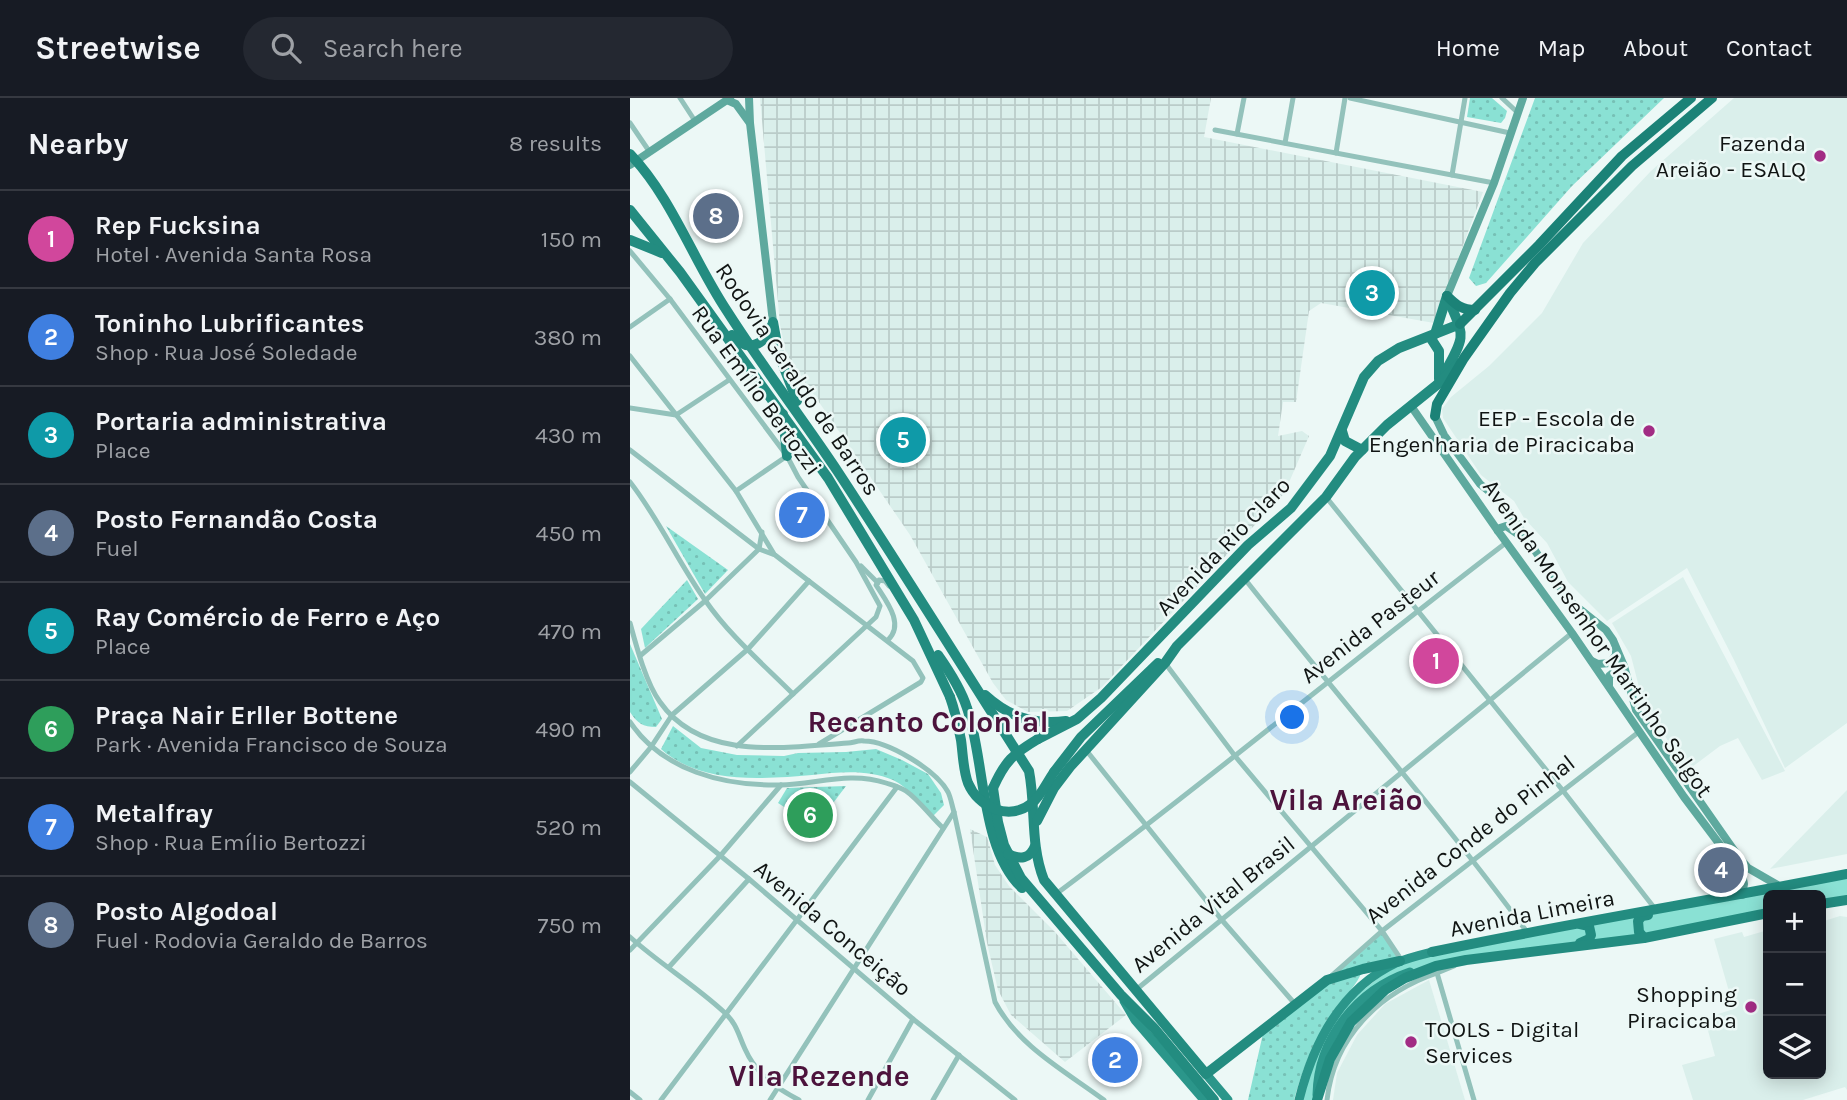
<!DOCTYPE html>
<html lang="en">
<head>
<meta charset="utf-8">
<style>
	body { margin:0; font-family:Karla,sans-serif; background:#242831; color:#f1f3f6 }
	.controls { position:absolute; right:21px; bottom:21px; display:grid; overflow:hidden; border-radius:10px; box-shadow:0 4px 18px #0003 }
	.controls button { width:63px; height:63px; display:grid; place-items:center; padding:0; border:0; border-bottom:2px solid #363941; background:#171b24; color:#f1f3f6; font:35px sans-serif }
	.you { position:absolute; left:663px; top:620px; width:24px; height:24px; margin:-18px; border:5px solid #fff; border-radius:50%; background:#1a73e8; box-shadow:0 0 0 10px #1a73e833 }
	.badge { display:grid; place-items:center; width:46px; height:46px; border-radius:50%; background:#cd99c3; color:#fff; font-size:23px; font-weight:700 }
	.pin { position:absolute; translate:-50% -50%; border:4px solid #fff; box-shadow:0 2px 7px #0006 }
	.list { margin:0; padding:0; list-style:none }
	h2 { display:flex; justify-content:space-between; align-items:center; height:91px; margin:0; padding:0 28px; font-size:30px }
	h2 small { font-size:23px; font-weight:400; color:#9ea1a6 }
	.list li { display:grid; grid-template-columns:46px 1fr auto; gap:21px; align-items:center; box-sizing:border-box; height:98px; padding:0 28px; border-top:2px solid #363941 }
	.list b { display:block; font-size:26px; white-space:nowrap }
	.list p { margin:0; font-size:23px; white-space:nowrap; color:#9ea1a6 }
	.list em { font-size:23px; font-style:normal; color:#9ea1a6 }
	.icon { flex:none; width:38px; height:38px; fill:none; stroke:currentColor; stroke-width:2; stroke-linecap:round; stroke-linejoin:round }
	.map { position:relative; flex:none; width:1217px; height:1002px; overflow:hidden }
	header { display:flex; align-items:center; gap:42px; box-sizing:border-box; height:98px; padding:0 35px; background:#171b24; border-bottom:2px solid #363941 }
	header strong { font-size:33px }
	nav { display:flex; gap:38px; margin-inline-start:auto; font-size:24px }
	.search { width:490px; height:63px; background:#242831; display:flex; align-items:center; gap:18px; box-sizing:border-box; padding:0 24px; border-radius:38px; color:#9ea1a6; font-size:26px }
	main { display:flex }
	aside { flex:1; background:#171b24 }
	.map>svg:first-child { display:block }
	.built { fill:#daefeb }
	.industrial { fill:url(#industrial-grid) }
	.grass { fill:#8ae1d4 }
	.park { fill:url(#park-dots) }
	.lines { fill:none; stroke-linecap:round; stroke-linejoin:round }
	.minor { stroke:#93c2bb; stroke-width:5 }
	.secondary { stroke:#5ea99e; stroke-width:8 }
	.primary { stroke:#2b968a; stroke-width:9 }
	.trunk { stroke:#238c80; stroke-width:10 }
	.motorway { stroke:#1b8277; stroke-width:10 }
	.trunk-bridge { stroke:#238c80; stroke-width:10 }
	.poi-dot { fill:#a22c84; stroke:#ecf8f6; stroke-width:2.5 }
	.labels { text-anchor:middle; stroke-width:5; stroke-linejoin:round; paint-order:stroke }
	.poi-label { font-size:23px; fill:#101413; stroke:#ecf8f6; text-anchor:end }
	.street-label { font-size:23px; fill:#101413; stroke:#ecf8f6 }
	.district-label { font-size:30px; font-weight:bold; fill:#4c133c; stroke:#ecf8f6 }
</style>
</head>
<body>
<header>
<strong>Streetwise</strong>
<div class="search"><svg class="icon" aria-label="search" viewBox="0 0 24 24"><circle cx="10" cy="10" r="6"/><path d="M15 15l6 6"/></svg>Search here</div>
<nav><a>Home</a><a>Map</a><a>About</a><a>Contact</a></nav>
</header>
<main>
<aside>
<h2>Nearby<small>8 results</small></h2>
<ul class="list">
<li><span class="badge" style="background:#d1479c">1</span><div><b>Rep Fucksina</b><p>Hotel · Avenida Santa Rosa</p></div><em>150 m</em></li>
<li><span class="badge" style="background:#3f7fe0">2</span><div><b>Toninho Lubrificantes</b><p>Shop · Rua José Soledade</p></div><em>380 m</em></li>
<li><span class="badge" style="background:#0f9aa8">3</span><div><b>Portaria administrativa</b><p>Place</p></div><em>430 m</em></li>
<li><span class="badge" style="background:#5c6f8a">4</span><div><b>Posto Fernandão Costa</b><p>Fuel</p></div><em>450 m</em></li>
<li><span class="badge" style="background:#0f9aa8">5</span><div><b>Ray Comércio de Ferro e Aço</b><p>Place</p></div><em>470 m</em></li>
<li><span class="badge" style="background:#2e9e5b">6</span><div><b>Praça Nair Erller Bottene</b><p>Park · Avenida Francisco de Souza</p></div><em>490 m</em></li>
<li><span class="badge" style="background:#3f7fe0">7</span><div><b>Metalfray</b><p>Shop · Rua Emílio Bertozzi</p></div><em>520 m</em></li>
<li><span class="badge" style="background:#5c6f8a">8</span><div><b>Posto Algodoal</b><p>Fuel · Rodovia Geraldo de Barros</p></div><em>750 m</em></li>
</ul>
</aside>
<div class="map">
<svg width="1217" height="1002" viewBox="0 0 1217 1002">
	<defs>
		<pattern id="industrial-grid" width="8" height="8" patternUnits="userSpaceOnUse" patternTransform="scale(1.75)"><rect width="8" height="8" fill="#daefeb"/><path d="M0 4h8M4 0v8" fill="none" stroke="#baccc9"/></pattern>
		<pattern id="park-dots" width="8" height="8" patternUnits="userSpaceOnUse" patternTransform="scale(1.75)"><rect width="8" height="8" fill="#8ae1d4"/><path d="M2 2h.1M6 6h.1" fill="none" stroke="#76c0b5" stroke-width="1.8" stroke-linecap="round"/></pattern>
	</defs>
	<rect width="100%" height="100%" fill="#ecf8f6"/>
	<g class="built">
		<path d="M1104,0H1217V625L1155,670L1104,562L1057,470L977,523L938,484L917,445L894,420L884,403L851,377L813,320L812,311L821,299L859,268L912,215L953,145L1021,73Z"/>
		<path d="M1053,479L1155,673L1132,682L1108,640L1090,648L1058,672L1022,619L1009,589L1001,558L982,525Z"/>
		<path d="M1217,692V756L1140,771Z"/>
		<path d="M1210,818L1217,819V992L1215,989L1173,1002H1063L1052,967L1085,958L1077,929L1088,916L1104,911L1084,841L1112,834L1114,839L1138,832V976H1191V824Z"/>
		<path d="M799,882L835,1002H703L707,975L727,937L755,906Z"/>
	</g>
	<g class="industrial">
		<path d="M130,0H581L574,39L853,94L804,225L691,205L679,213L666,304H653L648,338L672,333L679,338L654,396L472,589L437,613L398,614L376,602L363,585L280,437L156,256L150,227Z"/>
		<path d="M340,731L357,739L365,767L379,788L425,834L496,917L435,964L381,917L368,892L357,845Z"/>
	</g>
	<path class="grass" d="M1217,776V802L1191,806V797H1138V815L1128,817L792,871L730,903L687,1002H669L677,971L714,907L770,863Z"/>
	<g class="park">
		<path d="M840,0H862L877,13L875,20L871,25L837,19Z"/>
		<path d="M905,0H1034L942,88L856,185L846,188L839,180Z"/>
		<path d="M36,428L98,472L75,496Z"/>
		<path d="M57,482L68,501L15,550L11,531Z"/>
		<path d="M0,546L32,621L26,629C13,629 7,625 0,614Z"/>
		<path d="M43,628L71,650L107,657L154,658L168,655L216,654L246,651L272,662L298,676L311,695L314,707L303,718C291,706 279,690 263,682C237,671 210,674 182,677C133,681 71,687 31,651Z"/>
		<path d="M216,688L185,729L148,705L157,690Z"/>
		<path d="M752,833L767,860L733,871C727,888 715,897 705,911C685,940 673,969 664,1002H618L634,931Z"/>
	</g>
	<g class="lines">
		<g class="minor">
			<path d="M50,0L65,23"/>
			<path d="M720,0L880,35"/>
			<path d="M872,0L887,14"/>
			<path d="M0,25L19,53"/>
			<path d="M585,32L864,85"/>
			<path d="M607,36L614,0"/>
			<path d="M655,45L663,0"/>
			<path d="M706,55L715,0"/>
			<path d="M822,77L835,0"/>
			<path d="M0,153L40,201L157,358L168,379L226,464L250,508L246,519L107,648"/>
			<path d="M0,229L40,201"/>
			<path d="M0,258L106,393L144,456"/>
			<path d="M0,310L46,317L99,282"/>
			<path d="M0,352L129,451L145,457L283,563L293,580L291,584L189,646"/>
			<path d="M0,384C29,421 48,464 75,502C99,537 133,566 163,596"/>
			<path d="M106,393L157,358"/>
			<path d="M696,399L934,694L1026,812"/>
			<path d="M231,468L248,485"/>
			<path d="M614,480C708,599 807,712 897,834"/>
			<path d="M0,525C6,547 16,585 30,604C72,664 155,649 218,645C223,645 228,642 234,643C258,643 306,672 318,694C321,700 322,708 324,714L365,904C388,948 435,973 474,1002"/>
			<path d="M258,542C275,526 256,503 246,487L249,482L255,483L259,488"/>
			<path d="M11,557L75,503L129,451L132,434"/>
			<path d="M535,565L605,658L752,833L772,863"/>
			<path d="M0,624C33,673 94,688 150,687C187,686 220,673 256,685C262,687 270,689 276,693C289,702 301,719 313,730"/>
			<path d="M456,652L591,821L665,906"/>
			<path d="M0,674L21,649L42,617L118,551L179,483"/>
			<path d="M0,684L119,781L283,921L385,1002"/>
			<path d="M426,796C579,682 725,560 877,444"/>
			<path d="M0,839C30,866 65,887 94,914C107,926 108,936 115,951C126,976 146,990 169,1002"/>
			<path d="M0,852L91,757L151,687"/>
			<path d="M824,868L807,875L844,1002"/>
			<path d="M39,869L119,781"/>
			<path d="M700,879L752,833L1010,633"/>
			<path d="M507,891L942,535"/>
			<path d="M0,994L10,1002"/>
			<path d="M31,1002L267,689"/>
			<path d="M140,1002L324,714"/>
			<path d="M238,1002L283,921"/>
			<path d="M303,1002L329,957"/>
			<path d="M697,1002C704,939 749,895 807,875"/>
		</g>
		<g class="secondary">
			<path d="M119,0L120,25L143,224"/>
			<path d="M97,2L106,6L119,24"/>
			<path d="M0,67L100,0"/>
			<path d="M817,198L864,85L893,0"/>
			<path d="M781,308L868,433L942,535L1054,699L1112,776L1114,786L1112,797"/>
			<path d="M805,318L814,337L850,386L872,404L933,494L941,504L976,532L983,542L994,568L1006,612L1108,758L1118,770L1151,789"/>
			<path d="M868,433L870,430L876,428L892,439"/>
			<path d="M962,563L968,566L980,565L986,557V551"/>
			<path d="M979,587V578L984,574L989,575L996,585"/>
		</g>
		<g class="primary">
			<path d="M494,903L505,922L574,1002"/>
			<path d="M576,976L598,1002"/>
			<path d="M687,997C688,940 727,892 780,874"/>
			<path d="M669,1002C683,946 711,891 766,865C777,860 790,857 802,854"/>
		</g>
		<g class="trunk">
			<path d="M0,56C42,100 63,162 97,213C132,268 172,320 208,374C273,473 335,573 399,673C406,709 400,747 414,782L576,976L697,882L733,871L770,863"/>
			<path d="M0,112L50,174L198,380L284,522L320,599"/>
			<path d="M0,142L32,155"/>
			<path d="M143,224L149,257L167,303"/>
			<path d="M805,236L817,198"/>
			<path d="M102,237C117,255 135,248 142,227"/>
			<path d="M800,239L809,253V281"/>
			<path d="M815,274C838,234 833,238 817,198"/>
			<path d="M153,316L157,358"/>
			<path d="M712,333L715,343L732,352"/>
			<path d="M308,557C320,574 331,591 337,610C355,661 350,751 392,790"/>
			<path d="M355,597C379,619 404,627 436,623"/>
			<path d="M408,641L447,621L471,600L618,447L661,410L700,358L734,279L748,263L769,250L830,226"/>
			<path d="M424,674L451,639L528,565"/>
			<path d="M363,690L368,724L374,747L391,780L491,897L524,930L584,1002"/>
			<path d="M407,723L424,690L440,669L535,565L547,548L696,399L725,359L757,327L808,286L828,266"/>
			<path d="M378,756C390,762 400,761 405,748"/>
			<path d="M1191,806L1217,802"/>
			<path d="M1014,840L1009,834L1008,823L1012,818L1018,817"/>
			<path d="M950,845L959,841L961,837L959,828L950,826"/>
			<path d="M802,854C940,825 1079,803 1217,776"/>
			<path d="M687,1002L700,961L721,924L755,892L775,880L806,868L836,862L1014,840L1138,815"/>
		</g>
		<g class="motorway">
			<path d="M817,198C826,207 832,212 845,212"/>
			<path d="M830,226L909,147L992,58L1061,0"/>
			<path d="M805,318L807,306L834,260L880,195L905,165L1002,68L1082,0"/>
		</g>
		<g class="trunk-bridge">
			<path d="M320,599C325,613 328,627 331,642C333,656 333,672 338,685C348,709 379,724 402,705C411,698 417,684 424,674"/>
			<path d="M363,690C375,663 383,656 408,641"/>
		</g>
	</g>
	<g class="poi-dot">
		<circle cx="1190" cy="58" r="7"/>
		<circle cx="1019" cy="333" r="7"/>
		<circle cx="1121" cy="909" r="7"/>
		<circle cx="781" cy="944" r="7"/>
	</g>
	<g class="labels">
		<g class="poi-label">
			<text x="1176" y="53">Fazenda<tspan x="1176" dy="26">Areião - ESALQ</tspan></text>
			<text x="1005" y="328">EEP - Escola de<tspan x="1005" dy="26">Engenharia de Piracicaba</tspan></text>
			<text x="1107" y="904">Shopping<tspan x="1107" dy="26">Piracicaba</tspan></text>
			<text x="795" y="939" text-anchor="start">TOOLS - Digital<tspan x="795" dy="26">Services</tspan></text>
		</g>
		<g class="street-label">
			<text transform="translate(168 281) rotate(56)" y="8">Rodovia Geraldo de Barros</text>
			<text transform="translate(127 292) rotate(54)" y="8">Rua Emílio Bertozzi</text>
			<text transform="translate(593 448) rotate(-46)" y="8">Avenida Rio Claro</text>
			<text transform="translate(740 528) rotate(-38)" y="8">Avenida Pasteur</text>
			<text transform="translate(968 540) rotate(55)" y="8">Avenida Monsenhor Martinho Salgot</text>
			<text transform="translate(840 741) rotate(-38)" y="8">Avenida Conde do Pinhal</text>
			<text transform="translate(583 806) rotate(-39)" y="8">Avenida Vital Brasil</text>
			<text transform="translate(902 815) rotate(-11)" y="8">Avenida Limeira</text>
			<text transform="translate(203 830) rotate(40)" y="8">Avenida Conceição</text>
		</g>
		<g class="district-label">
			<text x="298" y="634">Recanto Colonial</text>
			<text x="716" y="712">Vila Areião</text>
			<text x="189" y="988">Vila Rezende</text>
		</g>
	</g>
</svg>
<div class="controls">
<button>+</button>
<button>−</button>
<button><svg class="icon" aria-label="layers" viewBox="0 0 24 24"><path d="M12 4l9 5-9 5-9-5zM3 14l9 5 9-5"/></svg></button>
</div>
<div class="you"></div>
<div class="pin badge" style="left:806px;top:563px;background:#d1479c">1</div>
<div class="pin badge" style="left:485px;top:962px;background:#3f7fe0">2</div>
<div class="pin badge" style="left:742px;top:195px;background:#0f9aa8">3</div>
<div class="pin badge" style="left:1091px;top:772px;background:#5c6f8a">4</div>
<div class="pin badge" style="left:273px;top:342px;background:#0f9aa8">5</div>
<div class="pin badge" style="left:180px;top:717px;background:#2e9e5b">6</div>
<div class="pin badge" style="left:172px;top:417px;background:#3f7fe0">7</div>
<div class="pin badge" style="left:86px;top:118px;background:#5c6f8a">8</div>
</div>
</main>
</body>
</html>
